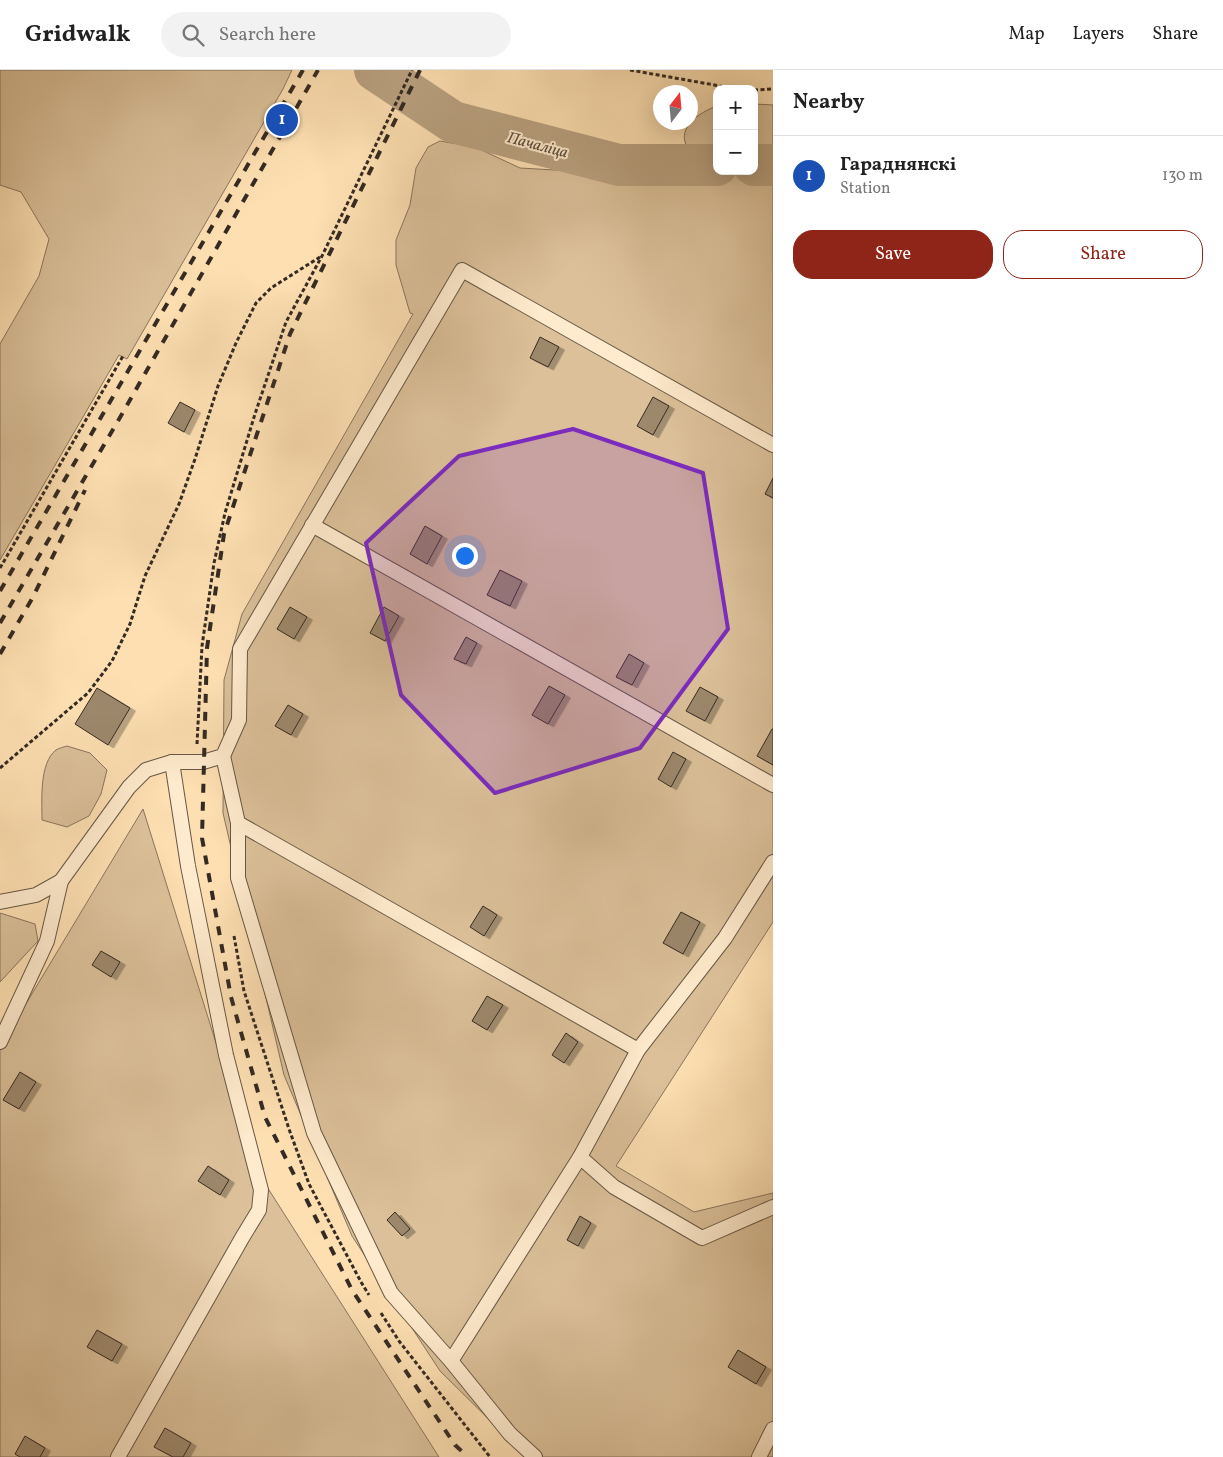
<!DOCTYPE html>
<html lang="en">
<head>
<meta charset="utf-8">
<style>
	body { margin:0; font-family:Vollkorn,serif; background:#f2f2f2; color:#222 }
	.controls { position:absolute; right:15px; top:15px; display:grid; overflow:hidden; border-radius:10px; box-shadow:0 5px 20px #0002 }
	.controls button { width:45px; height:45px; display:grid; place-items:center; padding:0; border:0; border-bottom:1px solid #e0e0e0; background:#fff; color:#222; font:25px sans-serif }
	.compass { position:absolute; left:653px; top:15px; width:45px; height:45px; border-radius:50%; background:#fff; box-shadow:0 5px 20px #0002; rotate:16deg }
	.you { position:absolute; left:464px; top:485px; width:18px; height:18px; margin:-12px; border:4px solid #fff; border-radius:50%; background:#1a73e8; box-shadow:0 0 0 8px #1a73e833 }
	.badge { display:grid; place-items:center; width:32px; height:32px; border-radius:50%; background:#8f2418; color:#fff; font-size:16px; font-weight:700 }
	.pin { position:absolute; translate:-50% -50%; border:2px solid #fff; box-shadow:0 1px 5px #0006 }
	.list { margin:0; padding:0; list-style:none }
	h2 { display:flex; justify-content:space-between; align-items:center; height:65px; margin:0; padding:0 20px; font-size:21px }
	h2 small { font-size:16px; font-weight:400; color:#767676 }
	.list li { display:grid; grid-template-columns:32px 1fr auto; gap:15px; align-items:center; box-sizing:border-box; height:80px; padding:0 20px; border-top:1px solid #e0e0e0 }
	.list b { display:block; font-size:19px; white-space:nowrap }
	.list p { margin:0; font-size:16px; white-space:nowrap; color:#767676 }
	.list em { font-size:16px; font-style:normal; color:#767676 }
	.actions { display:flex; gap:10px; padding:15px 20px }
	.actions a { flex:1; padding:11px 0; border:1px solid #8f2418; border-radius:20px; text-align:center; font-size:18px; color:#8f2418 }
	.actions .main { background:#8f2418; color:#fff }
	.icon { flex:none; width:28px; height:28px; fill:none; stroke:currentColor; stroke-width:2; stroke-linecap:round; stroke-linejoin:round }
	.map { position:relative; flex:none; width:773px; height:1387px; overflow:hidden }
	header { display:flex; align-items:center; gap:30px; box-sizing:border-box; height:70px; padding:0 25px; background:#fff; border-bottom:1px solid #e0e0e0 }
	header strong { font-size:24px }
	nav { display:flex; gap:28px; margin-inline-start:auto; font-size:18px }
	.search { width:350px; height:45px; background:#f2f2f2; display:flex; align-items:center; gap:12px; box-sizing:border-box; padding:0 18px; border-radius:28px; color:#767676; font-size:19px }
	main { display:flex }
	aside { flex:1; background:#fff }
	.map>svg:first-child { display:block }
	.green { fill:#dbc099; stroke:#88755e }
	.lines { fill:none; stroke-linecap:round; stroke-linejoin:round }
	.river { stroke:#b9a180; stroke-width:42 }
	.building { fill:#9d886c; stroke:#342a22; filter:url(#shadow) }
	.lane-casing { stroke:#665746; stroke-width:16 }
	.path { stroke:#342a22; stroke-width:3; stroke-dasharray:4 2.5; stroke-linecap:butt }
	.lane { stroke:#feeacc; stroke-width:14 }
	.rail { stroke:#342a22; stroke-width:4; stroke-dasharray:9 9; stroke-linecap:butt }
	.marked { fill:#7b2cbf; fill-opacity:0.2; stroke:#7b2cbf; stroke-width:4; stroke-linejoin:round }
	.labels { text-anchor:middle; stroke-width:4; stroke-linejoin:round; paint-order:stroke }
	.water-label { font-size:16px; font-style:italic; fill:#5c4e3e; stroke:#feeacc }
</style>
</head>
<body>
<header>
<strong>Gridwalk</strong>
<div class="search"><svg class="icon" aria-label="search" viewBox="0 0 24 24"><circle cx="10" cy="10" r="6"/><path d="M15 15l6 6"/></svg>Search here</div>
<nav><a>Map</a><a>Layers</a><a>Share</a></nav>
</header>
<main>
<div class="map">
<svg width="773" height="1387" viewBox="0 0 773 1387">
	<defs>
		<filter id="shadow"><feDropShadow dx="5.5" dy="3" stdDeviation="0" flood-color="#0004"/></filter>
	</defs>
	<rect width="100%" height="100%" fill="#fddfb1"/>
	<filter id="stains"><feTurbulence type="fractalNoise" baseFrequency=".004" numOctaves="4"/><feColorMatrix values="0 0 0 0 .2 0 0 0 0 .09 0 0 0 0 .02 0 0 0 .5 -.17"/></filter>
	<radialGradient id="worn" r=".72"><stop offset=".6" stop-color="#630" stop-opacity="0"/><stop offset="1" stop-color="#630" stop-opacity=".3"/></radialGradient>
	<g class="green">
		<path d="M0,0H292L283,19L127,289L119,285L0,490V274L39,206L49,169L21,122L0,115Z"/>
		<path d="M754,34L773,35V852L616,1096L694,1142L773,1123V1387H527L440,1301L352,1166L284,1005L223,743L224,610L242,544L413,244L410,243L396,195V170L410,135L416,98L428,77L440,71L475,77L520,98L678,107L695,94C692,87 687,80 685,72C680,54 703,41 717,36V101H754Z"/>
		<path d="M67,676L90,683L107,700L101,724L89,746L67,757L42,750C42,731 39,693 56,680C59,678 64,677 67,676Z"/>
		<path d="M143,739L255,1098L439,1387H0V977Z"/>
		<path d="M0,843L35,854L38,871L0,912Z"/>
	</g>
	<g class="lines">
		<g class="river">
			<path d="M375,0L453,52L619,95H717"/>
			<path d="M754,95H773"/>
		</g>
	</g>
	<g class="building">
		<path d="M540,267L559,277L548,297L530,288Z"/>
		<path d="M653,327L669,336L653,365L637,356Z"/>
		<path d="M180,332L195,340L184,362L168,353Z"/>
		<path d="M773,408V428L765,424Z"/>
		<path d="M425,456L442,466L427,494L410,484Z"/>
		<path d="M500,500L522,511L510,536L487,525Z"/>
		<path d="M290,537L307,547L294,569L277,559Z"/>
		<path d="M384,537L399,546L385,571L370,563Z"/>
		<path d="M466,567L477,573L466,594L454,589Z"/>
		<path d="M629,584L644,593L632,615L616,607Z"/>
		<path d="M549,616L565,625L548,654L532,645Z"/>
		<path d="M700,617L718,627L705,651L686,641Z"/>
		<path d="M97,618L130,638L108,675L75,654Z"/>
		<path d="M288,635L303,644L291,665L275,656Z"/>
		<path d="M772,659H773V695L757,686Z"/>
		<path d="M673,682L686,689L671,717L658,709Z"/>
		<path d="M483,836L497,845L484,866L470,857Z"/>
		<path d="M681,842L700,852L683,884L663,873Z"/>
		<path d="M101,881L120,892L111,907L92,895Z"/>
		<path d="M487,926L503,935L487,960L472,951Z"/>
		<path d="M566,963L578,972L564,993L552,985Z"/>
		<path d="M20,1002L36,1012L19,1039L3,1030Z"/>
		<path d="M208,1096L229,1110L220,1125L198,1111Z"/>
		<path d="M395,1142L410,1159L402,1166L387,1150Z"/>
		<path d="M580,1146L591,1153L578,1176L567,1170Z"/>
		<path d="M97,1260L122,1274L112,1291L87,1277Z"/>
		<path d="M738,1280L766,1297L756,1314L728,1297Z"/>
		<path d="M165,1358L191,1373L183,1387H173L154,1377Z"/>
		<path d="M25,1366L45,1378L40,1387H20L15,1384Z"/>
	</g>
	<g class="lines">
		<defs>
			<g id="lane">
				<path d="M312,455L773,715"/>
				<path d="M223,686L238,753L638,980"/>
				<path d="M238,753V808L314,1063L391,1223L451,1291L510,1364L535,1387"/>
				<path d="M773,792L725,868L638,980L580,1087L614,1117L702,1168L773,1137"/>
				<path d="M0,832L36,825L61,811L129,717L146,700L172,692H203L223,686L239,650L240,579L462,200L773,375"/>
				<path d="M0,972L47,871L61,811"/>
				<path d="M451,1291L580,1087"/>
				<path d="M118,1387L242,1168L259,1140L261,1120L226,985L188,796L172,692"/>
				<path d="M759,1387L773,1359"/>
			</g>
		</defs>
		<use href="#lane" class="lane-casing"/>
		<g class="path">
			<path d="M630,0L737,19"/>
			<path d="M754,20L773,19"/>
			<path d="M0,498L123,286"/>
			<path d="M197,674L202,576L214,493L225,443L255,344L286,252L322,186L412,0"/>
			<path d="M0,698L88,623L112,591L130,554L145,506L179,434L195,389L218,316L236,273L256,233L271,218L320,187"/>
			<path d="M234,866L244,921L289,1059L309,1114L361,1212L369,1225"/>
			<path d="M381,1243L399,1271L490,1387"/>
		</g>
		<use href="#lane" class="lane"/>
		<g class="rail">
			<path d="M420,0L290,264L224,464L207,578L202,768L231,927L265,1047L352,1220L455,1375L468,1387"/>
			<path d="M0,521L303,0"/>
			<path d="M0,553L122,344L318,0"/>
			<path d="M0,584L33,527L85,420"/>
		</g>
	</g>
	<path class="marked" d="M573,359L703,403L728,559L640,678L495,723L401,625L366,473L459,386Z"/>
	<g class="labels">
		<g class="water-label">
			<text transform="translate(538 74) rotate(15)" y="6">Пачаліца</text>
		</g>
	</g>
	<rect width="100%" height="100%" filter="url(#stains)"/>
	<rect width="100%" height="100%" fill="url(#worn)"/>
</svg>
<div class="controls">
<button>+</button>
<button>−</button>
</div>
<svg class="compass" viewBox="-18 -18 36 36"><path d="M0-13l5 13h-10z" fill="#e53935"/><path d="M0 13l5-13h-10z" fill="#767676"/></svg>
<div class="you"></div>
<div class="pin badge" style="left:282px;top:50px;background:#1a4fb4">1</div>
</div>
<aside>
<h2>Nearby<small></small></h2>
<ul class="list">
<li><span class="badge" style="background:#1a4fb4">1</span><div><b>Гараднянскі</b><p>Station</p></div><em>130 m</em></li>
</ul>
<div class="actions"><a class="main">Save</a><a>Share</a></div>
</aside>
</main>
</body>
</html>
